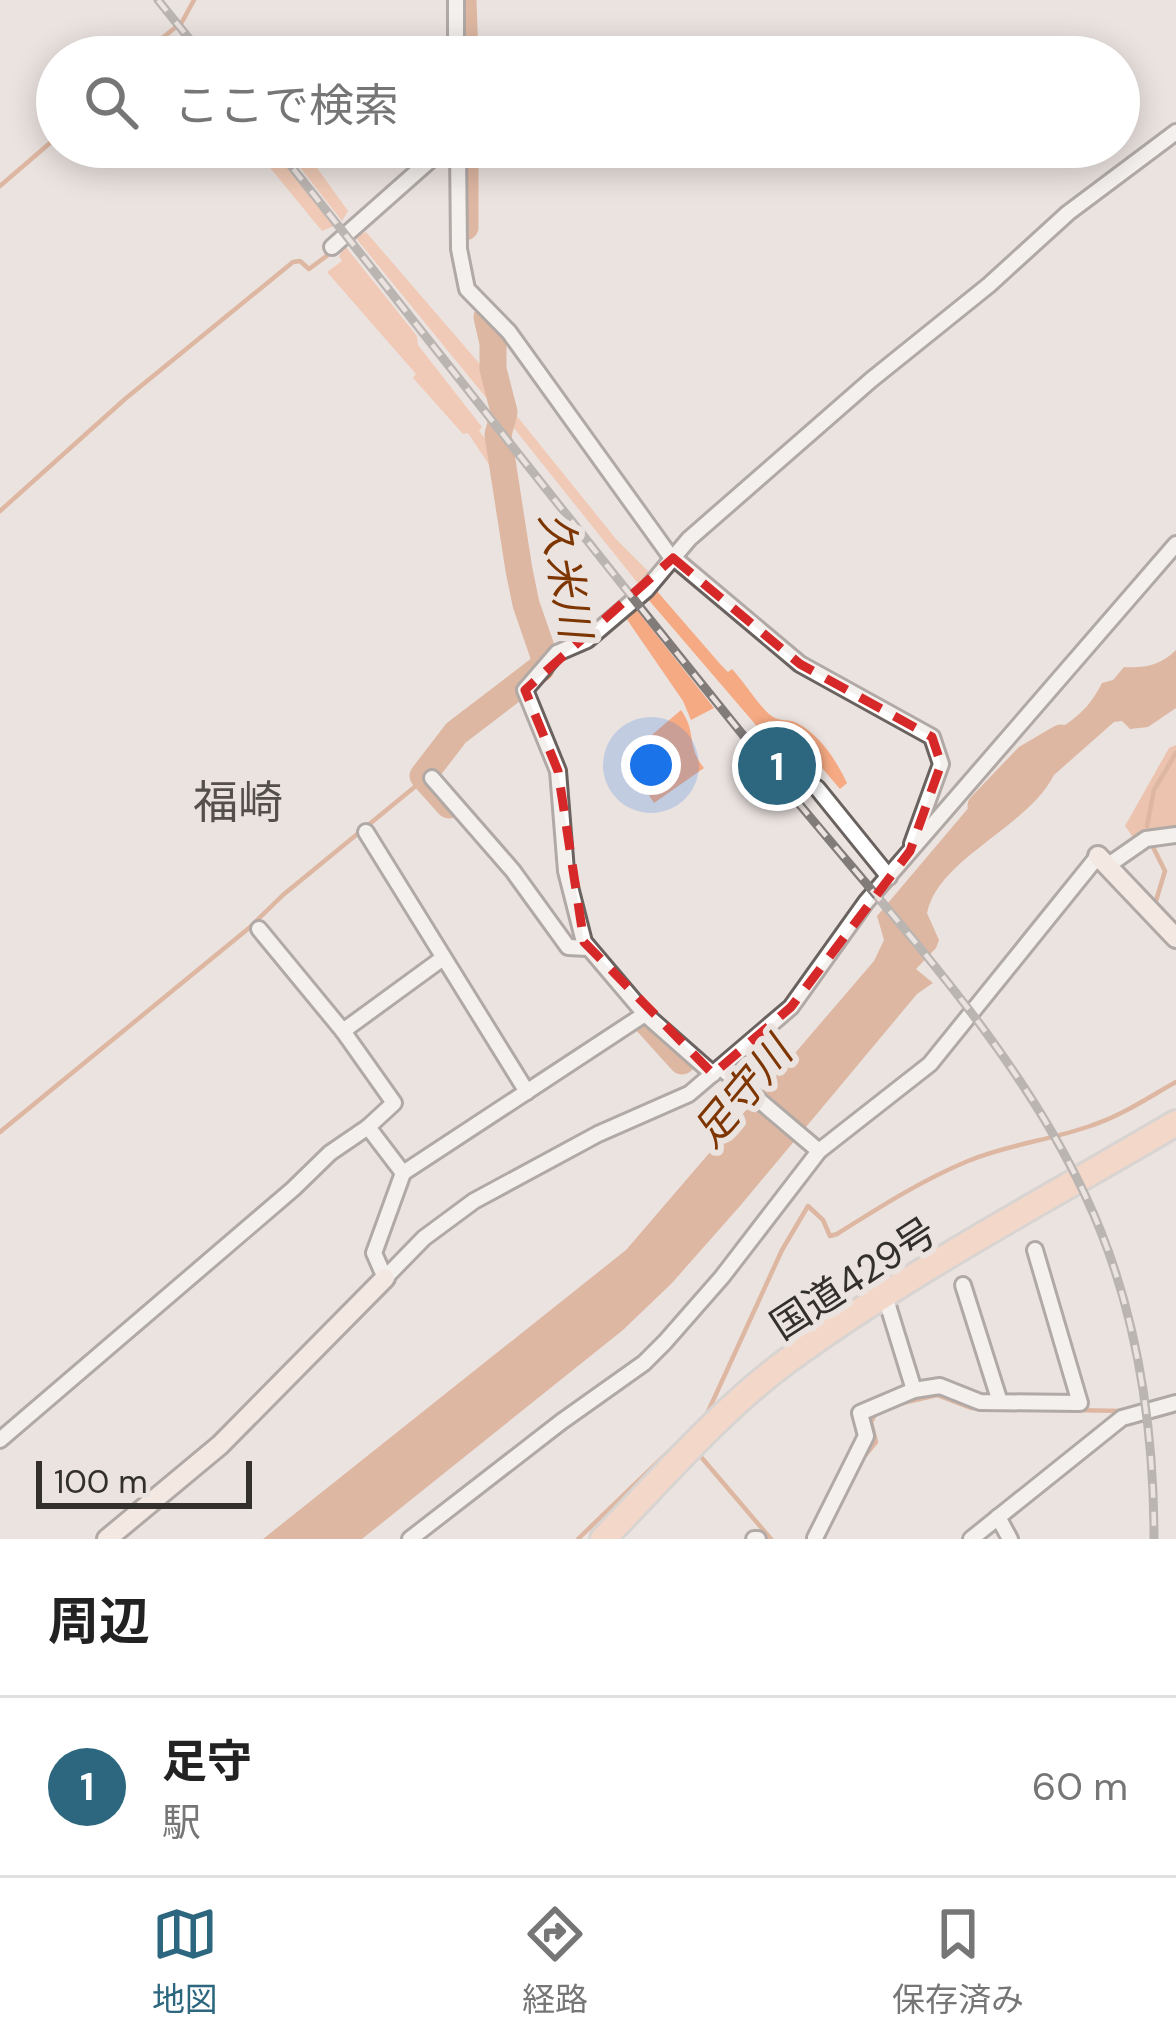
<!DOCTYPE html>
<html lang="ja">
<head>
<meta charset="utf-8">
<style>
	body { margin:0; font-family:"DM Sans","Noto Sans JP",sans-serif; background:#f2f2f2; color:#222 }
	.scale { position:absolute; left:36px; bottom:30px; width:216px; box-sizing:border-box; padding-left:12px; border:6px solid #322f2d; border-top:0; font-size:33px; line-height:42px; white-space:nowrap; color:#322f2d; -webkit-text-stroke:9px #ebe3e0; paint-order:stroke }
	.you { position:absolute; left:651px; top:765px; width:42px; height:42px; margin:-30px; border:9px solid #fff; border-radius:50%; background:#1a73e8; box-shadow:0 0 0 18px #1a73e833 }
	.badge { display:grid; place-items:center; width:78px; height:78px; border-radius:50%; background:#2c677f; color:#fff; font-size:39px; font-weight:700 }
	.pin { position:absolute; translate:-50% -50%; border:6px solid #fff; box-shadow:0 3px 12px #0006 }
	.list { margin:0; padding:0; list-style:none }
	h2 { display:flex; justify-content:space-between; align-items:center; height:156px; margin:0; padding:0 48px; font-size:51px }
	h2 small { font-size:39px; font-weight:400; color:#767676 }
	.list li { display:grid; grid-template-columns:78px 1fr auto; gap:36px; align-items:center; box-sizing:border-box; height:180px; padding:0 48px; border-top:3px solid #e0e0e0 }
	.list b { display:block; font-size:45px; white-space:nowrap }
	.list p { margin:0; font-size:39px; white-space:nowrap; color:#767676 }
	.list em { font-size:39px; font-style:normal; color:#767676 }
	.icon { flex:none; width:66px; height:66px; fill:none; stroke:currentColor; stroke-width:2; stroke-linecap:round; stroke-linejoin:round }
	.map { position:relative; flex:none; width:1176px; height:1539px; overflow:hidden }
	.search { position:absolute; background:#fff; box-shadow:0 6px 30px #0003; left:36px; right:36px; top:36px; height:132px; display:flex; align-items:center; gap:30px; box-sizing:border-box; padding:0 42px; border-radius:66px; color:#767676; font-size:45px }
	.sheet { height:336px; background:#fff }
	nav { display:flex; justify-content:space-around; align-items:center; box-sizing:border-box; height:168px; border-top:3px solid #e0e0e0; background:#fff; font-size:33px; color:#767676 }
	nav a { display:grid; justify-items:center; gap:6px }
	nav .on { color:#2c677f }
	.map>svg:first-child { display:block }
	.green { fill:#f6aa83 }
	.forest { fill:#ec9b71 }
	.water { fill:#ce8057 }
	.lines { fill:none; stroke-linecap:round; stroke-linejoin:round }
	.stream { stroke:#ce8057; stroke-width:4.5 }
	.river { stroke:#ce8057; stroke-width:27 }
	.street-casing { stroke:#69625f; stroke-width:20 }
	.secondary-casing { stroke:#69625f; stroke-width:24 }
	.highway-casing { stroke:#c2c1c0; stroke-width:30 }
	.street { stroke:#fff; stroke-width:14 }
	.secondary { stroke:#feeee7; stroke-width:18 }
	.highway { stroke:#fdc8ae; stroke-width:24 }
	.rail-casing { stroke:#817c7a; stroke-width:9 }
	.rail { stroke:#ebe3e0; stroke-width:4.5; stroke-dasharray:14; stroke-linecap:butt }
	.marked { fill:none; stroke:#d62828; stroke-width:9; stroke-dasharray:24 15; stroke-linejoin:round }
	.labels { text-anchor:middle; stroke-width:12; stroke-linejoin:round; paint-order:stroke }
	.street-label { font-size:39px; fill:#322f2d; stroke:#ebe3e0 }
	.water-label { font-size:42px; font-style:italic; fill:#7d3501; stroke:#ebe3e0 }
	.quarter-label { font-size:45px; fill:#554f4c; stroke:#ebe3e0 }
</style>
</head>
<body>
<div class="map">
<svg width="1176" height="1539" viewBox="0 0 1176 1539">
	<rect width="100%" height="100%" fill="#ebe3e0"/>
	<g class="green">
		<path d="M253,147H270L334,226L322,231Z"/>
		<path d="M284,147H302L348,211L342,221Z"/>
		<path d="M366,232L485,370L497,411L355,237Z"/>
		<path d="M345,246L417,336L418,345L482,427L479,431L492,447L498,478L468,433L463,434L413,378L416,374L327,272L342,261L339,256Z"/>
		<path d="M508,405L616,539L652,575L640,586L509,422Z"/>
		<path d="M656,590L721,665L728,672L732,669C745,683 756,702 769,714C779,723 787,718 797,723C820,735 836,760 847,783L840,789L799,741L779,752L647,598Z"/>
		<path d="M636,609L714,708L691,720L683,701L626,618Z"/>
		<path d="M681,710C697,732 686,746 704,768L654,803L625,758Z"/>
	</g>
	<path class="forest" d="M1176,745V835L1165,831L1133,837L1125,826L1169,748Z"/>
	<path class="water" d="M1176,650V708L1148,727L1130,729L1122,721L1114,722L1054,775C1027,828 939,858 927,913L939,940L936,948L916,969L933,983L917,994L740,1206L672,1283L623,1330L362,1539H263L626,1250L874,961L884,940L877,916L992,780L1002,774L1006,783H1012C1026,771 1025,757 1036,744C1046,733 1056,732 1065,725C1082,714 1093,701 1102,683L1113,680L1124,667C1144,668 1160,666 1176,650Z"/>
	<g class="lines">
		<g class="stream">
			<path d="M139,57L182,22L194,0"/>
			<path d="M0,186L57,137"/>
			<path d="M780,468L808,444"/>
			<path d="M0,511L125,399L293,262L300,261L309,269L336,249"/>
			<path d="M1147,826L1154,790L1176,753"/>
			<path d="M1151,843L1165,871L1155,904"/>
			<path d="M0,1132L249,928L283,895L417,785L423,776"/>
			<path d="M898,1404L937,1395L971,1408L1123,1411"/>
			<path d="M706,1416L782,1250L808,1206L823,1220L830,1236L837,1234C880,1207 922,1180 968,1161C1009,1144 1052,1140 1093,1125C1123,1115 1149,1097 1176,1082"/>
			<path d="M702,1458L771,1539"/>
			<path d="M862,1459L876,1442L871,1422L876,1413"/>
			<path d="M578,1539L693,1428"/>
		</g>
		<g class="river">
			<path d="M463,0L465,57"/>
			<path d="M465,227V147"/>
			<path d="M449,805L423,776L456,733L541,668L545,659L526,604L519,570L498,435L504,412L493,369V343L487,317"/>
			<path d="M981,806L1027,758L1061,738"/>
			<path d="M645,1020L682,1061"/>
		</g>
		<defs>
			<g id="street">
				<path d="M456,0V57"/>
				<path d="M458,147L459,249L467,289L509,332L668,553L800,664L932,737L941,764L912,844"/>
				<path d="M332,247L445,147"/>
				<path d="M432,778L513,871L568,947L587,948"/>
				<path d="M817,788L889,877"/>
				<path d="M366,832L527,1092"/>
				<path d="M1110,864L1146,839L1176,835"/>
				<path d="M645,1014L403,1173L374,1253L385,1278L424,1238L474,1201L598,1134L689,1094L791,1007L866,902L1176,544"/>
				<path d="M343,1031L443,958"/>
				<path d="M721,1068L819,1151"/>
				<path d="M713,1074L645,1014L584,942L566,871L558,771L525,690L557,653L587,640L646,590L689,539L871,380L989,285L1068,213L1176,132"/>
				<path d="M368,1127L403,1173"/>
				<path d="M963,1285L1000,1402"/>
				<path d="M885,1296L914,1390"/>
				<path d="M0,1440L293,1189L330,1153L368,1127L394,1103L343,1031L259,929"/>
				<path d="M998,1517L1010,1539"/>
				<path d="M815,1538L866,1436L860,1413L914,1390L940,1386L980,1402L1080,1403L1035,1250"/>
				<path d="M410,1539L561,1422L644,1363L665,1342L722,1277L819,1151L930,1064L1098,856"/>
				<path d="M754,1539H758"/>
				<path d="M971,1539L1122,1418L1176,1403"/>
			</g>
			<g id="secondary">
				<path d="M1098,856L1176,938"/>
				<path d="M107,1539L220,1445L385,1278"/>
			</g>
			<path id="highway" d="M603,1539C662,1479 719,1411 787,1361C909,1272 1046,1200 1176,1123"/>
		</defs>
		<use href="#street" class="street-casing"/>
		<use href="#secondary" class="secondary-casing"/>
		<use href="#highway" class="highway-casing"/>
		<use href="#street" class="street"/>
		<use href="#secondary" class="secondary"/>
		<use href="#highway" class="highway"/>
		<defs>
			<g id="rail">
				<path d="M158,0L204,57"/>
				<path d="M276,147C441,355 605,566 773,772C881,906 1012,1039 1085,1195C1135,1301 1154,1422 1154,1539"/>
			</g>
		</defs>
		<use href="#rail" class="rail-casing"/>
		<use href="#rail" class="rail"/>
	</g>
	<path d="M0 0H1176V1539H0ZM673,558L800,664L932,737L941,764L910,851L791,1007L713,1074L584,942L558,771L525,690Z" fill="#ebe3e0" fill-opacity=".55" fill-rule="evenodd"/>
	<path class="marked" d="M673,558L800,664L932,737L941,764L910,851L791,1007L713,1074L584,942L558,771L525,690Z"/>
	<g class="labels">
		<g class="street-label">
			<text transform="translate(853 1278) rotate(-33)" y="14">国道429号</text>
		</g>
		<g class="water-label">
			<text transform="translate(566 575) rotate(80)" y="15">久米川</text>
			<text transform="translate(742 1092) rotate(-50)" y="15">足守川</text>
		</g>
		<g class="quarter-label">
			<text x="238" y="818">福崎</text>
		</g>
	</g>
</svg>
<div class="scale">100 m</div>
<div class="you"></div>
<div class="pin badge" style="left:777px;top:766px">1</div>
<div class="search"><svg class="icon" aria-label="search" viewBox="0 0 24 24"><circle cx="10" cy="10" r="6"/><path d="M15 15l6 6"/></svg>ここで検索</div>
</div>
<section class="sheet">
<h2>周辺<small></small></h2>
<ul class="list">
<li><span class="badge">1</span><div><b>足守</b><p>駅</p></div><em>60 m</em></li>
</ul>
</section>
<nav>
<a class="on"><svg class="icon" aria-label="map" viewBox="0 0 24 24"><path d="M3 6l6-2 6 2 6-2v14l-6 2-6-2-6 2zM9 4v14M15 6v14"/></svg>地図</a>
<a><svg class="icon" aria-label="directions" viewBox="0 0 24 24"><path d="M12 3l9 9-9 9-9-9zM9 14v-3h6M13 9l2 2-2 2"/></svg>経路</a>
<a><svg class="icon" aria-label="saved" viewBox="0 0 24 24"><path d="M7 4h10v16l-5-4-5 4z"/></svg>保存済み</a>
</nav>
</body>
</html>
